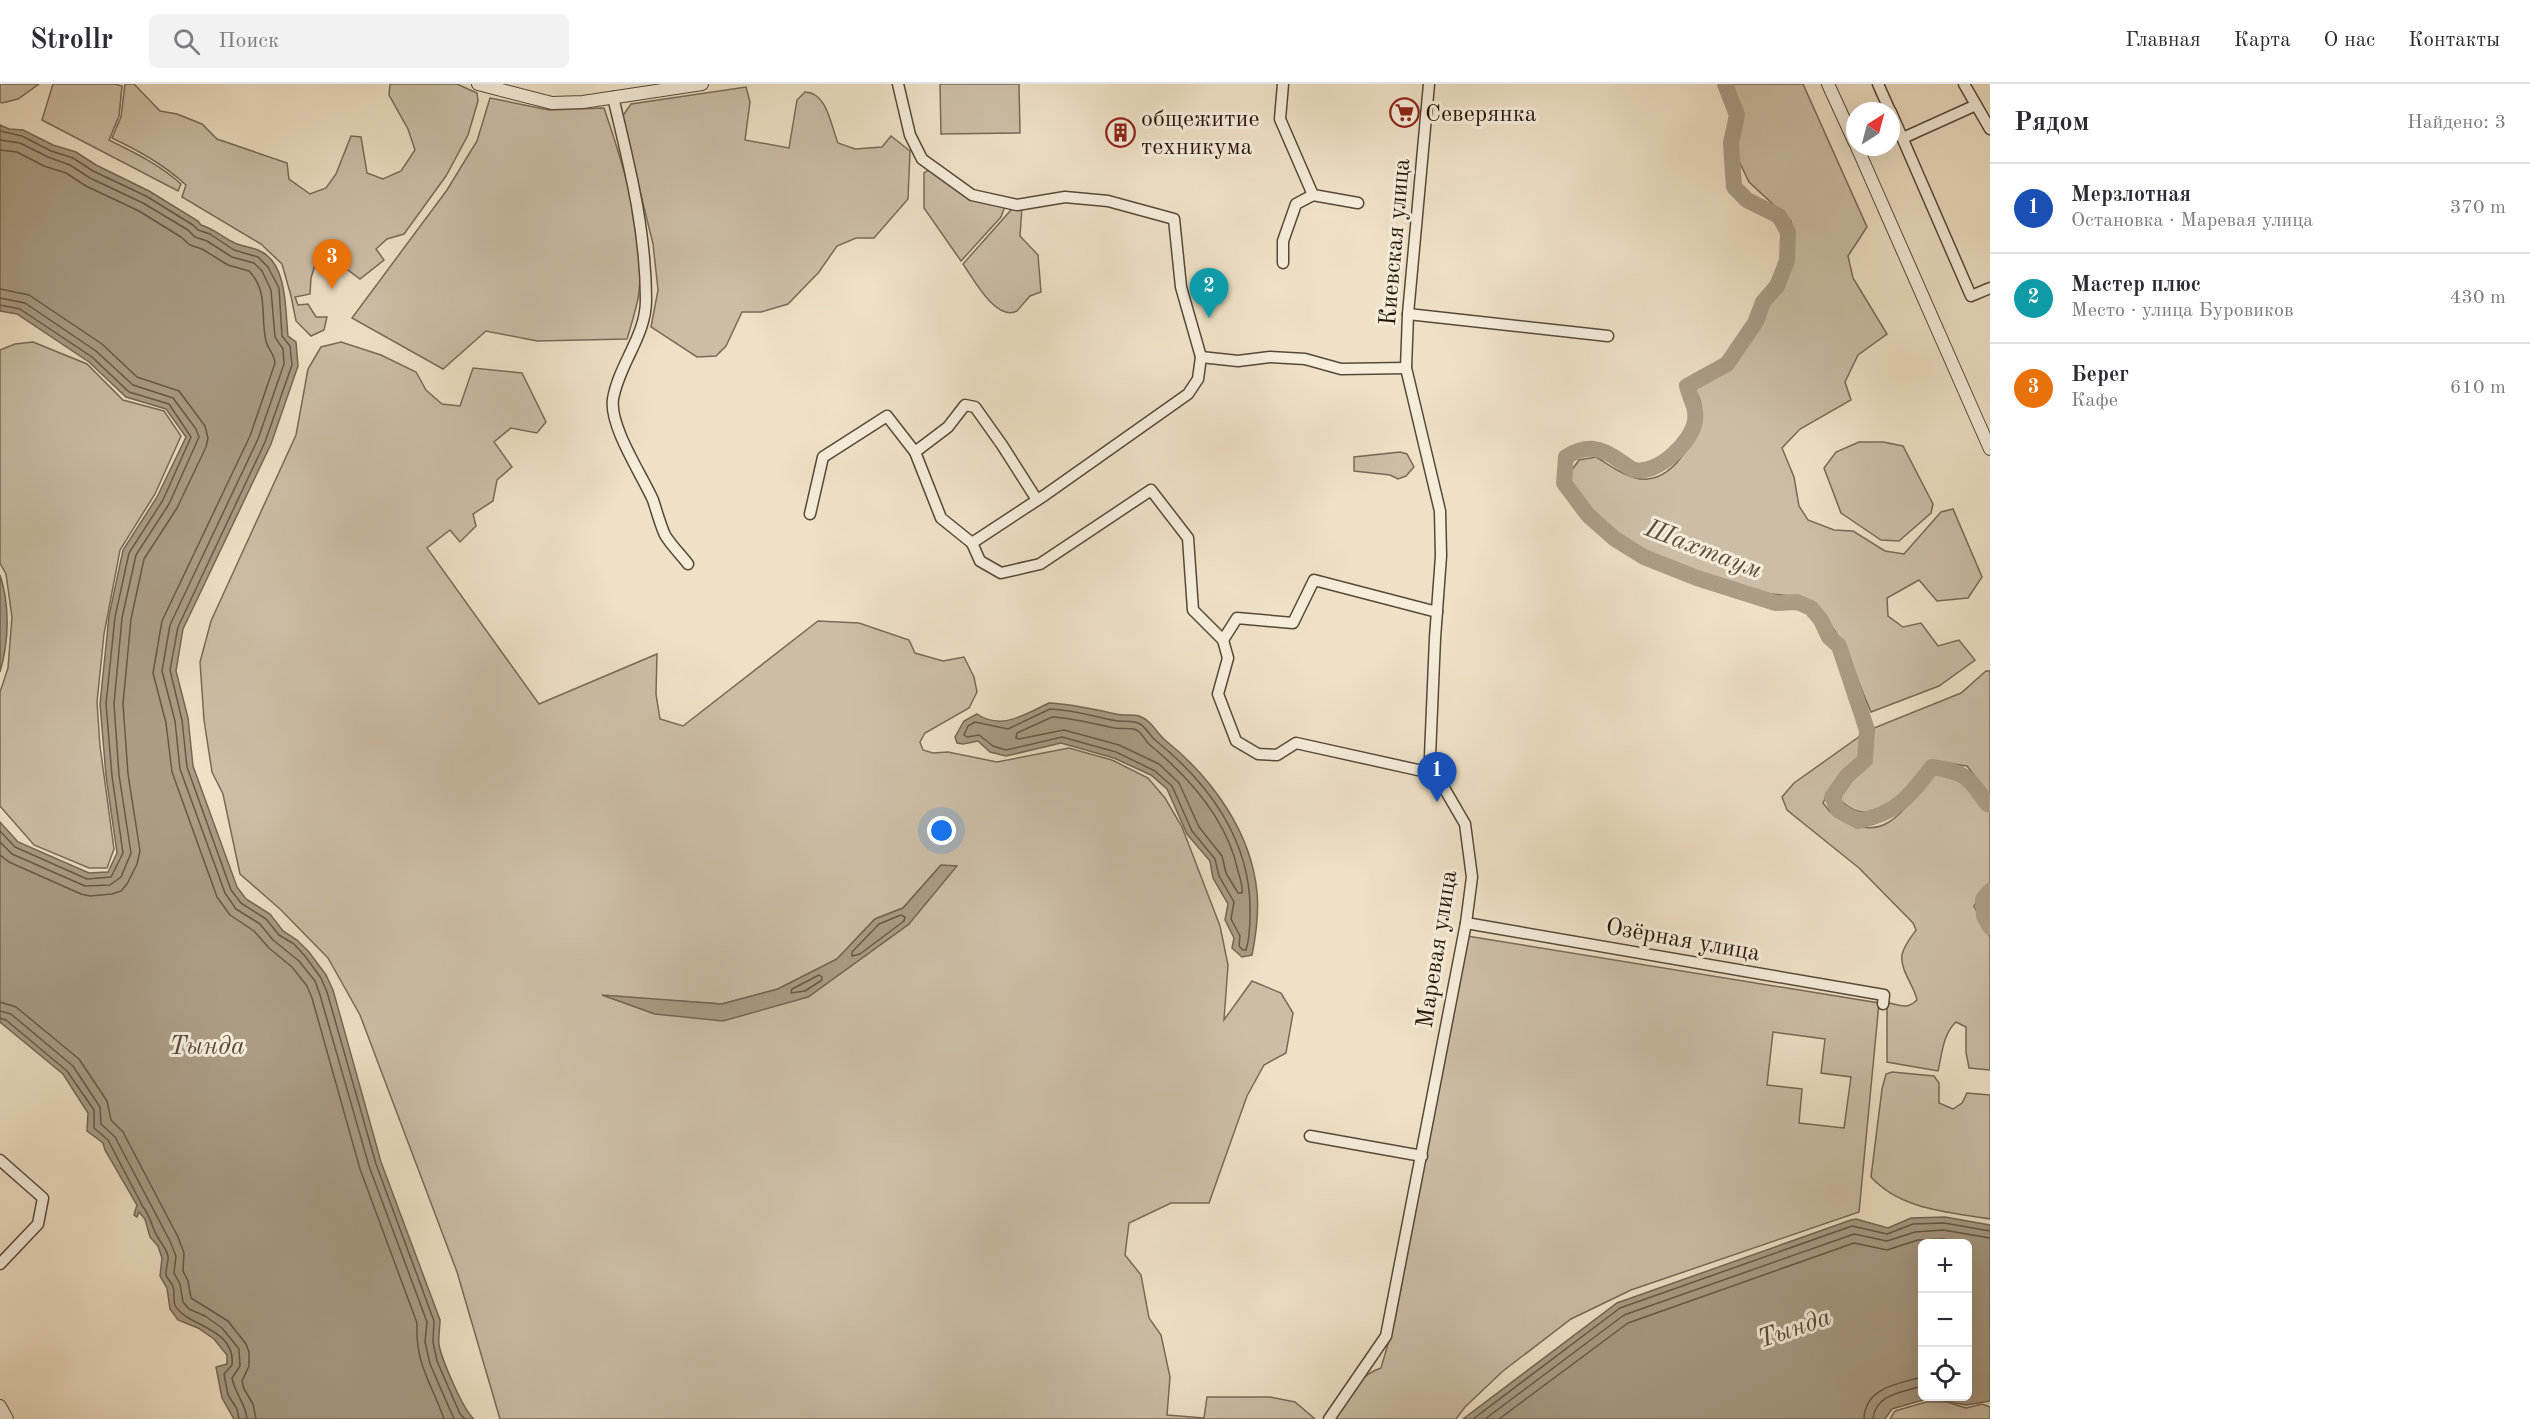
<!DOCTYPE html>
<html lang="ru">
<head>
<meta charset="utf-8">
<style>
	body { margin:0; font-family:"Old Standard TT",serif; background:#f2f2f3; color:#2b2b33 }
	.controls { position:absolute; right:18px; bottom:18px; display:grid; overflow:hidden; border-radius:9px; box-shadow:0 6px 24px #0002 }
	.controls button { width:54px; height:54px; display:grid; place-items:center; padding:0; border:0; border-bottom:2px solid #e1e1e2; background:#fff; color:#2b2b33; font:30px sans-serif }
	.compass { position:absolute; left:1846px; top:18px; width:54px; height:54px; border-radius:50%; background:#fff; box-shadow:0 6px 24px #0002; rotate:36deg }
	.you { position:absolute; left:942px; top:747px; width:21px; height:21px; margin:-15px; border:4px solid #fff; border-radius:50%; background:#1a73e8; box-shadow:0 0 0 9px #1a73e833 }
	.badge { display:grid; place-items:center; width:39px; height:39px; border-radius:50%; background:#7c3aed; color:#fff; font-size:20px; font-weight:700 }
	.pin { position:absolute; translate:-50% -50px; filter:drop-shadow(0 2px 3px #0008) }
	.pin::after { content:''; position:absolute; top:32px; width:21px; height:18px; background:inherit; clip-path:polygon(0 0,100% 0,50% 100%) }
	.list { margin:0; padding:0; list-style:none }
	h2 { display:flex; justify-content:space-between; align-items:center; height:78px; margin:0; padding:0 24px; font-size:26px }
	h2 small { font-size:20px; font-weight:400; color:#7c7c81 }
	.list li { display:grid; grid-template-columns:39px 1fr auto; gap:18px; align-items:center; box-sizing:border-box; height:90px; padding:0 24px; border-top:2px solid #e1e1e2 }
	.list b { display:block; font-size:22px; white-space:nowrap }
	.list p { margin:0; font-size:20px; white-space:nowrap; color:#7c7c81 }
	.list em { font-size:20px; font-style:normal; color:#7c7c81 }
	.icon { flex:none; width:33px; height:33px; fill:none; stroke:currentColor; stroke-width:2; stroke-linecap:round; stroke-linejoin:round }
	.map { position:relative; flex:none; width:1990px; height:1335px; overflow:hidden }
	header { display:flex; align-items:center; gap:36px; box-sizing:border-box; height:84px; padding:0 30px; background:#fff; border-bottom:2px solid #e1e1e2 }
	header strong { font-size:28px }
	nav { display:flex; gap:33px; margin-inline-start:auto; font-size:21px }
	.search { width:420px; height:54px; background:#f2f2f3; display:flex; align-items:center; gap:15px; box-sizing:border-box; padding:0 21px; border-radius:9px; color:#7c7c81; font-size:22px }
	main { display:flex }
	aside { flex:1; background:#fff }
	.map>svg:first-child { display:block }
	.green { fill:#ccbea6; stroke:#786a57; stroke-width:1.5; fill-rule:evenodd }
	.water { fill:#aa9c85; stroke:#746653; stroke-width:1.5; fill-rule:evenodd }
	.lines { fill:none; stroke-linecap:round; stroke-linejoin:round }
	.shore { stroke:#665946; stroke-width:1.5 }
	.river { stroke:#aa9c85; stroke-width:16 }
	.minor-casing { stroke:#564938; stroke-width:13 }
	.tertiary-casing { stroke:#564938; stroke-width:14 }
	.minor { stroke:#f5ecda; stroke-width:10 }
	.tertiary { stroke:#f5ecda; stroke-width:12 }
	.labels { text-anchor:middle; stroke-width:6; stroke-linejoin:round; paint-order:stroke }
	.poi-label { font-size:24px; fill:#231608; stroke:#f5ecda; text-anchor:start }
	.street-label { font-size:24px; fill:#231608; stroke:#f5ecda }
	.water-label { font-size:26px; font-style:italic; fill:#594c3a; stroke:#f5ecda }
</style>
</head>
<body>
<header>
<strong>Strollr</strong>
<div class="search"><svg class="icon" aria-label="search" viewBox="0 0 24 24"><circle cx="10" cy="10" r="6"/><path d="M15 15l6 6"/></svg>Поиск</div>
<nav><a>Главная</a><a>Карта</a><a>О нас</a><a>Контакты</a></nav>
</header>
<main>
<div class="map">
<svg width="1990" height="1335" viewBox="0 0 1990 1335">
	<rect width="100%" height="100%" fill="#efe1c6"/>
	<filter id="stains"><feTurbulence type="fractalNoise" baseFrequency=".00333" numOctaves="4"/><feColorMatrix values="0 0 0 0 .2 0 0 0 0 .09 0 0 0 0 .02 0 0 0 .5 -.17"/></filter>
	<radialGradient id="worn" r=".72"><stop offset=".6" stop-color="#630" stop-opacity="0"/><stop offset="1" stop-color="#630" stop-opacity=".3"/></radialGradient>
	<g class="green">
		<path d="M0,0H39L18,15L2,19L0,18Z"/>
		<path d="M53,0H114L122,2L119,32L109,56C135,69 159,80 181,100L178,107L42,36Z"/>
		<path d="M125,0H134L160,27L177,30L202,40L217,55L287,79L289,95L310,110L326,104L336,90L351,52L361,53L367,89L383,95L401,87L415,66L408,45L389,11L390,0H457L477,9L478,17L468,51L446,92L404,150L387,155L376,165L384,176L360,195L320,165L311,194L310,210L295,213L298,221L308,220L316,233H327L324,246L311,252L296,237L291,212L282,180L261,160L182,113L186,101C163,80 139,67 112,54L121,33Z"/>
		<path d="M940,0H1019L1020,49L941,50Z"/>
		<path d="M1733,0H1803L1867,143L1848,172L1853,194L1887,250L1858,271L1845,298L1851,316L1800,345L1782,364L1794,393L1799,422L1808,436L1834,446L1853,447L1885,467L1904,470L1941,428L1953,425L1982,493L1968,514L1937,517L1919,496L1887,514L1888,532L1903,543L1921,539L1938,562L1959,556L1975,576L1939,602L1871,628C1854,591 1845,549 1813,521C1800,510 1780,512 1765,509C1728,500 1660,477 1628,457C1606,445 1575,414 1569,390L1579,376L1596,373C1610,381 1630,397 1647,395C1676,393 1701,350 1701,322C1701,316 1697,310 1695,305L1735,279L1763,239L1769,221L1785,199L1792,167L1791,137L1749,98L1738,75L1736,55L1743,36Z"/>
		<path d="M746,3L750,18L745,56L789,64L797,16L805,8C827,8 831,42 838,59L855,65L882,63L891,52L910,67L908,115L874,154H856L837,162L819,188L788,220L761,228H742L726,262L716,272L697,273L651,243L658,206L653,160L622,33L631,20Z"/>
		<path d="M490,14L549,26L604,24C623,80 648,155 638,215C635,228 631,242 627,255L537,257L486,247L443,285L352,234L447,106L477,57Z"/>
		<path d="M930,85L977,116L1005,122L1001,133L961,177L924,124V89Z"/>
		<path d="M1022,123L1020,152L1038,171L1041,208L1030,212L1017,227C996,238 973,194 963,180L1011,126Z"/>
		<path d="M33,258L87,280L123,316L164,327L181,352L155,410L120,466L104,550L97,618L100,662L114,765L107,784H89L34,761L0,722V608L8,584L12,533L6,490L0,479V266L15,260Z"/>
		<path d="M341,258L381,271L416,288L426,306L442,320L460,322L473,284L522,289L546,338L537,349L511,344L494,358L512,383L497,396L493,417L473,430L476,442L460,458L450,446L427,464L539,620L657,570L656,610L660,635L683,642L818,537L859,539L909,556L915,569L943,577L964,573L974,593L977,608L969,624L925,649L920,658L923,666L933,669L948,668L997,678L1069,664L1112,676L1148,694L1165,714L1182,743L1220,842L1228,881L1224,936L1252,897L1281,909L1293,929L1286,969L1264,981L1247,1012L1209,1119H1171L1129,1139L1125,1171L1141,1191L1149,1234L1161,1251L1170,1293L1167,1331L1204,1334L1207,1313H1270L1295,1318L1315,1335H500L457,1188L360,931L328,874L280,825L240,790L223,710L212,688L204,636L200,578L211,537L296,351L308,285L321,263ZM941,781L909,840L808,913L655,930L606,912L722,920L778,905L837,875L875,835L903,824Z"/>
		<path d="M1859,358H1883L1903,362L1933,420L1931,429L1899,457L1881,456L1841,429L1824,384L1836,368Z"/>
		<path d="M1400,368L1407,370L1414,383L1406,392L1398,395L1390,391L1354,387V373Z"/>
		<path d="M1986,587H1990V712L1967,682C1957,681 1945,677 1935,679C1928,681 1922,690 1917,694C1895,717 1870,745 1840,716L1848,696L1870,677L1874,644L1961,609Z"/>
		<path d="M1863,650C1861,658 1862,672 1857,678C1845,694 1832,697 1823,719C1836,738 1867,752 1889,738C1905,728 1919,707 1929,692C1943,689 1962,689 1971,702C1977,711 1978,720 1990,724V800L1974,822L1990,853V986L1969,984L1966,968V943L1956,938C1943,950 1942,970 1938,987L1887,978V925L1889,919C1902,921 1906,926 1917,916C1914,901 1900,887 1902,871C1903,863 1911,853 1916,846L1913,839L1859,784L1787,726L1782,713L1794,699Z"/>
		<path d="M1467,852L1879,919L1859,1128L1631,1206L1571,1235L1503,1287L1465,1323L1456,1335H1334C1347,1315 1358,1291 1381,1284L1395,1236ZM1773,948L1825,955L1821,989L1851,993L1844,1044L1799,1039L1802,1005L1767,1001Z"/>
		<path d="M1892,988L1934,992L1939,999V1019L1953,1025L1962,1019L1967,1009L1990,1011V1135C1949,1128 1901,1126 1871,1093L1882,1005L1886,990Z"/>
		<path d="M1926,1318H1947L1966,1324L1982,1320L1990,1323V1335H1890L1895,1327Z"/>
	</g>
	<g class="water">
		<path d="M0,41L9,45L23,46L53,61L76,68L96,81L149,107L198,137L201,141C215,145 224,155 237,160C245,163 253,163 260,167C288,180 285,226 288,252L296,258L298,282L271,360L183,545L176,587L188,634L193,682L237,803L246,815L270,830L283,847L297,856L309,868L326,891L333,906L381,1078L440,1236C440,1244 438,1253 439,1261C442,1276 463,1326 474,1335H234L222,1314L216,1283L227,1280V1271L214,1255L198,1244L178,1236L170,1225L167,1204L160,1192L162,1174L158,1162L150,1153L145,1135L139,1128L137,1133L134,1131L137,1121L105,1066L103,1059L87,1047L88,1029L63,990L0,938V738L18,758L89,789L108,788L117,769L106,692L100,620L109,532L123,466L157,413L186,353L166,325L126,313L89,278L17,230L0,227Z"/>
		<path d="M0,491C10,521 9,558 0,588Z"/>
		<path d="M1049,619C1072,620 1093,625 1116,630C1123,632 1132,630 1139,632C1151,636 1156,648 1165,656C1211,693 1251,747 1257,808C1259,829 1256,851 1252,871L1242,873L1232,864L1234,854L1225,836L1228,820L1213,794L1210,777L1187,750L1167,705L1151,691L1114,674L1061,659L1006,672L990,668L978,657L963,660L957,659L955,653L964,637L977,630C1002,647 1025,630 1049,619Z"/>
		<path d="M941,781L957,782L909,840L808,913L723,937L655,930L602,911L722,920L778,905L837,875L875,835L903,824Z"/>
		<path d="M1945,1133L1990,1141V1317L1966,1321L1930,1314L1892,1325L1885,1335H1463L1617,1219L1851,1136L1856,1135L1888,1144L1911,1134ZM1922,1160H1968V1312H1922Z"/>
	</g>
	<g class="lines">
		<g class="shore">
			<path d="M0,47L22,52L51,67L73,74L93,87L146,112L193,141L198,146L210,150L234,166L258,173L268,183L279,204L282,252L290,262L292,281L265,358L178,543L170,586L182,636L187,683L231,806L241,819L266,835L279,851L294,860L305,872L321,894L327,908L376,1080L434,1237L433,1258L437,1277L460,1330L465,1335"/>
			<path d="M0,56L20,59L48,73L70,81L90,94L143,119L188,146L195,153L207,157L232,173L254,179L262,187L271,206L275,253L283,265L284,280L258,355L170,541L162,587L175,637L180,685L225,809L236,825L260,840L273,856L299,877L315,897L320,911L369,1082L427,1238L425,1258L430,1280L454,1335"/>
			<path d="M0,66L17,68L44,82L66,89L86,102L139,127L181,153L190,161L202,165L228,181L249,187C269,207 260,233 266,257C268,266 274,269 275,279L250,352L162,537L153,589L166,639L172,688L217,813L230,831L254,847L269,864L292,883L307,902L312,914L360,1085L417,1239C415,1280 431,1298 444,1335"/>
			<path d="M0,205L29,211L102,260L137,293L179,307L205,342L208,354L206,363L177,424L144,475L131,535L123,620L128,690L140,767L137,780L127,800L121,807L112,810L90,812L81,810L9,778L0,771"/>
			<path d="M0,214L25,219L96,267L133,301L173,314L196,345L199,353L169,420L136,471L122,534L114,620L119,691L131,769L121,793L110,801L85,802L12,770L0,758"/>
			<path d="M0,221L20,225L92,273L129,308L169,320L191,353L163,416L129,469L115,533L106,620L112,692L123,769L111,793L87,795L15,763L0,747"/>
			<path d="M1050,625C1077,626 1093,633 1118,637C1125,638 1133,636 1140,640C1147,644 1149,651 1155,656C1209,699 1252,758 1250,830C1250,842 1250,854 1246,866H1243L1239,862L1240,852L1231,835L1234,818L1219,792L1215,775L1192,747L1172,702L1155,687L1116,668L1062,653L1006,666L993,662L979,651L967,653L964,651L968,642L975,638L1008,645Z"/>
			<path d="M1052,633C1074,634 1094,640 1115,644C1121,645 1128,644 1134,645C1142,647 1144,656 1150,661C1190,694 1227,735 1238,787C1240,794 1243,802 1242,809H1238L1226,789L1222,772L1199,743L1179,699L1159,680L1119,661L1064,646L1019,655L1016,654L1017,649Z"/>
			<path d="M901,831L905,833L904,837L860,870L852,872V868L879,840Z"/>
			<path d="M819,891L822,893V896L805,907L791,909L792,905Z"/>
			<path d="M0,918L16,923L79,975L107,1017L111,1036L123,1048L178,1153L184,1169L183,1187L188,1197L191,1214L228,1237L246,1260L249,1268V1282L242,1297L244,1305L253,1320L256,1335"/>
			<path d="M0,927L11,930L73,982L100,1023L101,1040L115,1053L170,1157L176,1172L174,1189L180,1200L183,1218L189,1225L205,1232L222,1244L239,1265L240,1282L232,1294C235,1310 246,1320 247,1335"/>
			<path d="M0,934L6,936L67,987L94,1026V1044L108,1056L143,1123C151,1132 151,1142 157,1152C161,1159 166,1164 168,1172C169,1178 165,1185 166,1191C167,1195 172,1198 173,1203C175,1208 173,1216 175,1221C186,1243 236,1243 232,1281L224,1290L228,1311L237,1325L239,1335"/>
			<path d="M1473,1335L1620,1224L1852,1142L1887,1150L1913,1140L1944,1139L1990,1147"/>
			<path d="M1485,1335L1624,1231L1854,1150L1887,1157L1915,1148L1943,1146L1990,1154"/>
			<path d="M1499,1335L1628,1239L1854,1159L1887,1166L1918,1156L1943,1155L1964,1160"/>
			<path d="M1864,1335C1865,1303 1898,1300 1922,1293"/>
			<path d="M1873,1335C1875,1310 1903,1308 1922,1302"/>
		</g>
		<g class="river">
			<path d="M1725,0L1737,31L1731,59L1734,103L1747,116L1779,132L1788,148L1787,177L1777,202L1763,218L1755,239L1727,280L1687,302C1690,315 1697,323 1695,337C1692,358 1657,391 1635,386C1630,385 1625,380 1620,377C1601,363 1586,360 1566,373L1564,399L1588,431L1615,455L1644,473L1697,494L1776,519L1797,518L1811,524L1821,536L1829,553L1839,562L1867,646L1865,676L1847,692L1832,713L1838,726L1858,737C1896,730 1909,713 1932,683C1964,688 1969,692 1987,720L1990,721"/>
			<path d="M1990,807L1983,815L1984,832L1990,843"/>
		</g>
		<defs>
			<g id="minor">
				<path d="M1283,0L1280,35L1313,111L1358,119"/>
				<path d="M1878,0L1890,27"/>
				<path d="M1964,0L1990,45"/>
				<path d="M613,13C629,80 646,146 646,216C646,252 619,280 613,315C609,342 642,391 653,416C657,428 660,440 665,451C671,461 681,471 688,480"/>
				<path d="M1891,28L1971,212L1990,204"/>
				<path d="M1903,54L1976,21"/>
				<path d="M1283,179V157L1296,120L1313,111"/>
				<path d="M1408,230L1608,252"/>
				<path d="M1201,273L1238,277L1270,273L1305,275L1341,285L1406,284"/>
				<path d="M915,368L948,343L965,321L975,323L1002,361L1037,416"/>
				<path d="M810,430L823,373L887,332L915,368L941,434L972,459L1045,411L1188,310L1198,295L1201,273L1181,203L1174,135L1108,117L1065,113L1017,121L972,111L922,75L910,51L898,0"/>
				<path d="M972,459L980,477L1001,489L1040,480L1151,406L1188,454L1193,526L1223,556L1237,534L1293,539L1314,496L1437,528"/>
				<path d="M1223,556L1228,574L1218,610L1236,657L1258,670L1277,671L1296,659L1436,690"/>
				<path d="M1466,839L1884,911L1883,920"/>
				<path d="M1310,1052L1422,1072"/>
				<path d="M0,1076L43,1114L38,1140L0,1180"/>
				<path d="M1329,1335L1386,1252L1466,839L1472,793L1465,740L1436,690L1430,672L1435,554L1441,472L1440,427L1406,284L1408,230L1429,0"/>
			</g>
			<g id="tertiary">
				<path d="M478,0L552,19L583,18L702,0"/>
				<path d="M1828,0L1855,59"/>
				<path d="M1857,63L1990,365"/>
				<path d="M0,1322L7,1335"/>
			</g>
		</defs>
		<use href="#minor" class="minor-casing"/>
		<use href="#tertiary" class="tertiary-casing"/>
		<use href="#minor" class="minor"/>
		<use href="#tertiary" class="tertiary"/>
	</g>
	<defs>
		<symbol id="supermarket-ring" viewBox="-11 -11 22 22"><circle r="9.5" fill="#f5ecda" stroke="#8f2418" stroke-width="1.5"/><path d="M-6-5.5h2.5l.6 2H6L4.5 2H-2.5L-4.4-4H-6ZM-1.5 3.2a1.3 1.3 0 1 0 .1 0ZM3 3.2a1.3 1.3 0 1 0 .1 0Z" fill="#8f2418"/></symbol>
		<symbol id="building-ring" viewBox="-11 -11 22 22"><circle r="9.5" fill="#f5ecda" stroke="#8f2418" stroke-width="1.5"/><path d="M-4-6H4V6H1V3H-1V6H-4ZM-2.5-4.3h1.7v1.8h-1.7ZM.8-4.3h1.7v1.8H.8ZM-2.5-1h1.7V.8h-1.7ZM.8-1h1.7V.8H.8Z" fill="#8f2418"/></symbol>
	</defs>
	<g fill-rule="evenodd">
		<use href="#supermarket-ring" x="1388" y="12" width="33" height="33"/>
		<use href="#building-ring" x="1104" y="32" width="33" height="33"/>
	</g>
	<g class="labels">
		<g class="poi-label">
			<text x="1425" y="37">Северянка</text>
			<text x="1141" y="42">общежитие<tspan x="1141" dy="28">техникума</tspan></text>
		</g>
		<g class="street-label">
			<text transform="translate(1394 158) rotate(-85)" y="8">Киевская улица</text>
			<text transform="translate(1683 855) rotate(10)" y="8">Озёрная улица</text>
			<text transform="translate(1436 865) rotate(-81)" y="8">Маревая улица</text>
		</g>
		<g class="water-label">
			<text transform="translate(1704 464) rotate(21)" y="9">Шахтаум</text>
			<text x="207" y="970">Тында</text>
			<text transform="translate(1794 1243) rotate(-19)" y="9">Тында</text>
		</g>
	</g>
	<rect width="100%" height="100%" filter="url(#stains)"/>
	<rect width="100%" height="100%" fill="url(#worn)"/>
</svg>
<div class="controls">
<button>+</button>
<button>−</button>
<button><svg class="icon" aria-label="locate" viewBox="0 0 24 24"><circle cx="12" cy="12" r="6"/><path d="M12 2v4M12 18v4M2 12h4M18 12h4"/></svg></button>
</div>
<svg class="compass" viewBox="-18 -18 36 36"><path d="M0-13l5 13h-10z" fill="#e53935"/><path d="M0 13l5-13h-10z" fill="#7c7c81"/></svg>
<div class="you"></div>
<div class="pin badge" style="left:1437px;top:718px;background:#1a4fb4">1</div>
<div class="pin badge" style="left:1209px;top:234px;background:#0f9aa8">2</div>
<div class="pin badge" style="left:332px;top:205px;background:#e8710a">3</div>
</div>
<aside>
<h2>Рядом<small>Найдено: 3</small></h2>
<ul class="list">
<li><span class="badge" style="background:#1a4fb4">1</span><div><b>Мерзлотная</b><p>Остановка · Маревая улица</p></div><em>370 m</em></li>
<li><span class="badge" style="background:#0f9aa8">2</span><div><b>Мастер плюс</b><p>Место · улица Буровиков</p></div><em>430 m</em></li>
<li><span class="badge" style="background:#e8710a">3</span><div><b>Берег</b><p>Кафе</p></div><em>610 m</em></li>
</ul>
</aside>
</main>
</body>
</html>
